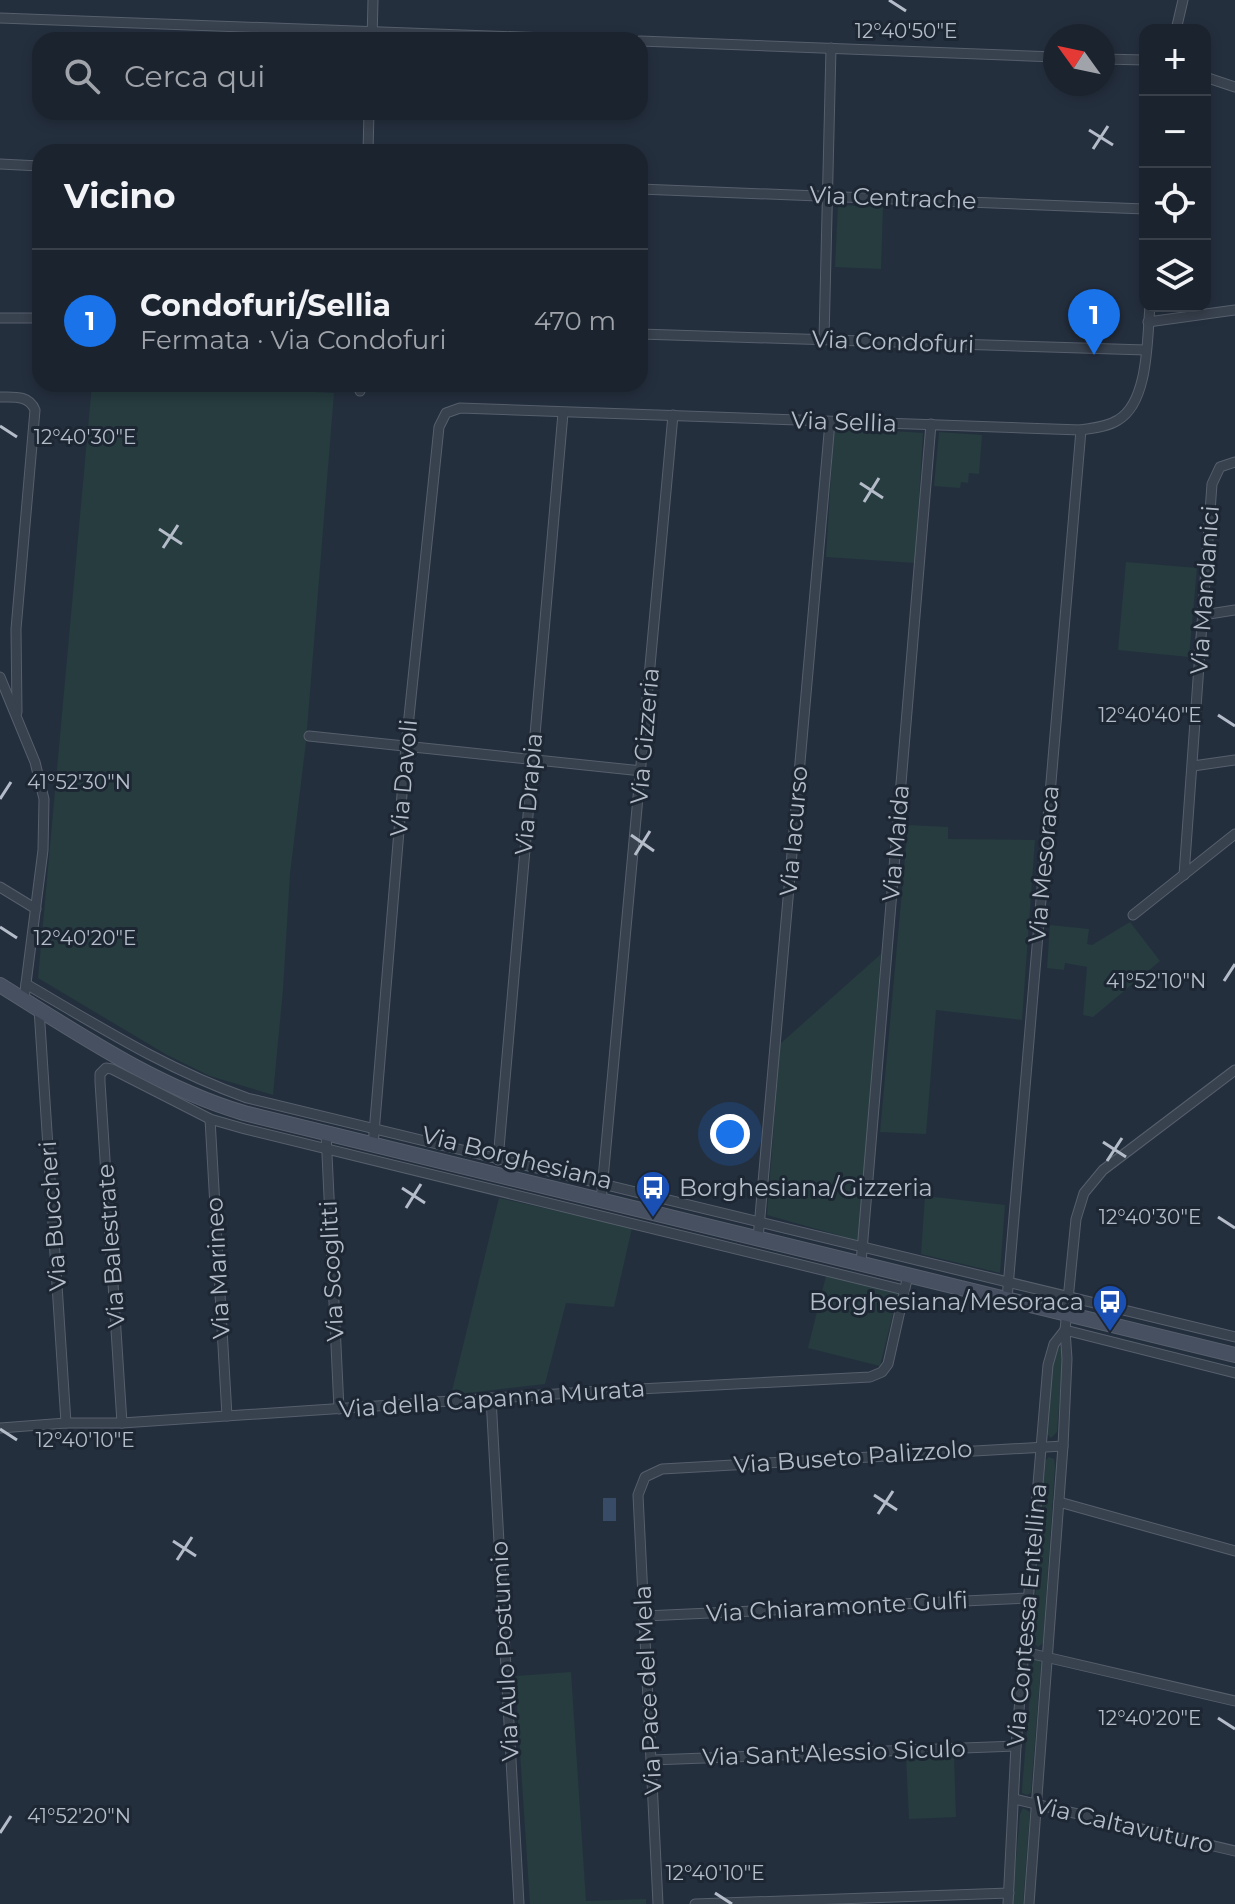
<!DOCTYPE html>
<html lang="it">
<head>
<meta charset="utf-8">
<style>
	body { margin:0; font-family:Montserrat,sans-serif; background:#282f3a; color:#f1f3f6 }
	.controls { position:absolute; right:24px; top:24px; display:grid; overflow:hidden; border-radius:16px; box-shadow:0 4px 12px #0003 }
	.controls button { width:72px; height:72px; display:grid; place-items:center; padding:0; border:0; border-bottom:2px solid #39404a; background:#1b232e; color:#f1f3f6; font:40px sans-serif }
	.compass { position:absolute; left:1043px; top:24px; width:72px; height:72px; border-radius:50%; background:#1b232e; box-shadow:0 4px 12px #0003; rotate:303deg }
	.you { position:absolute; left:730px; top:1134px; width:28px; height:28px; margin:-20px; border:6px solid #fff; border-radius:50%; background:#1a73e8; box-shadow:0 0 0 12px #1a73e833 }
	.badge { display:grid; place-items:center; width:52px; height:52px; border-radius:50%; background:#1a73e8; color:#fff; font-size:26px; font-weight:700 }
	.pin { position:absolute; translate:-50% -66px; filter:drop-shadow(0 2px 4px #0008) }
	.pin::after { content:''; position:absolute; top:42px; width:28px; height:24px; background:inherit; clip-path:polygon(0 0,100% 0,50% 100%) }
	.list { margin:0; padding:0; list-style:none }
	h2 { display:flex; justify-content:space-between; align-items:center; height:104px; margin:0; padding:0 32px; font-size:34px }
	h2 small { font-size:26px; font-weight:400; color:#a0a4aa }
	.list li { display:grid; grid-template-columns:52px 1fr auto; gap:24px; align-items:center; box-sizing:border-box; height:144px; padding:0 32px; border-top:2px solid #39404a }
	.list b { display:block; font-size:30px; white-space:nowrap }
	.list p { margin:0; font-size:26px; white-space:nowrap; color:#a0a4aa }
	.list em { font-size:26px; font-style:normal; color:#a0a4aa }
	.icon { flex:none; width:44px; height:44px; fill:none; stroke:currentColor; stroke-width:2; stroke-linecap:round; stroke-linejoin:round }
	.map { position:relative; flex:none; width:1235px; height:1904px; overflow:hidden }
	.search { position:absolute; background:#1b232e; box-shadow:0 4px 12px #0003; left:32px; top:32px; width:616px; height:88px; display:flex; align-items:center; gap:20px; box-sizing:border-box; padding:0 28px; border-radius:24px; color:#a0a4aa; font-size:30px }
	.panel { position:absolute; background:#1b232e; box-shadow:0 4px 12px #0003; left:32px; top:144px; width:616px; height:248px; border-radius:24px }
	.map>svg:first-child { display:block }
	.green { fill:#263c3f }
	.water { fill:#394c67 }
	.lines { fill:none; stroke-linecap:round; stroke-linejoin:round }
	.street-casing { stroke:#565f6c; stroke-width:11 }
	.secondary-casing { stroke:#565f6c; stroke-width:16 }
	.street { stroke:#38414e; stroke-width:9 }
	.secondary { stroke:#465061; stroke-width:14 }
	.ticks { fill:none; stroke:#b4bcc9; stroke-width:3 }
	.labels { text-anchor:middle; stroke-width:6; stroke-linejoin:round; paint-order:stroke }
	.street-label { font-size:24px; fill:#b4bcc9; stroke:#1d2633 }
	.poi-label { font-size:24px; fill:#b4bcc9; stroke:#1d2633; text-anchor:start }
	.ticks-label { font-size:20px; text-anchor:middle; fill:#b4bcc9; stroke:#1d2633; stroke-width:6; stroke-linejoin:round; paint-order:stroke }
</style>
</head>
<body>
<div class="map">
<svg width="1235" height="1904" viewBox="0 0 1235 1904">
	<rect width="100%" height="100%" fill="#242f3e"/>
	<g class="green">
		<path d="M838,205L883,207L881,269L835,267Z"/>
		<path d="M92,384H169L334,393L306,742L290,874L283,990L273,1095L210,1076L167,1055L38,978Z"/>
		<path d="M834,427L923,433L915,563L826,557Z"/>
		<path d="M939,432L982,435L979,474L969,473L968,483L961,482L960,488L934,486Z"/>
		<path d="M1126,562L1197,568L1189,657L1118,650Z"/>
		<path d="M908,825L948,827V839L1035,840L1022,1020L936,1010L926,1134L880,1132Z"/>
		<path d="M1130,922L1160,961L1093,1017L1083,1015L1087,967L1065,963L1064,970L1047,968L1050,925L1089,929L1087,944L1092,945Z"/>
		<path d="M881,954L859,1241L767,1215L780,1044Z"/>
		<path d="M925,1196L1005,1205L1000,1273L921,1254Z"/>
		<path d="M499,1198L632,1228L614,1307L566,1303L545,1384L451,1395Z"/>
		<path d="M826,1276L898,1294L880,1366L808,1348Z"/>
		<path d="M1059,1346L1063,1352L1057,1432L1051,1438L1047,1434L1053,1352Z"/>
		<path d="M1049,1457L1054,1459L1055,1466L1043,1643L1038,1647L1032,1641L1045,1461Z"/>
		<path d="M1033,1658L1039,1659L1041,1664L1031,1793L1027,1795L1022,1793V1789Z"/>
		<path d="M571,1672L586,1901L646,1899V1904H530L515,1676Z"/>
		<path d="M954,1754L956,1817L909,1819L906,1756Z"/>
		<path d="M1023,1808L1030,1812L1023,1904H1012L1020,1814Z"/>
	</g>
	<rect class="water" x="603" y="1498" width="13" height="23"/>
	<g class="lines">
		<defs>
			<g id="street">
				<path d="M0,18L600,40"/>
				<path d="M1176,30L1183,0"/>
				<path d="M372,40L373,0"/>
				<path d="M640,41L1055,57"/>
				<path d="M1103,59L1145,60"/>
				<path d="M1205,77L1235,87"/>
				<path d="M368,152L369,112"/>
				<path d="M0,164L40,166"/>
				<path d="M640,189L1145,209"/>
				<path d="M0,318H40"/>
				<path d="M1148,322L1235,310"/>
				<path d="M640,334L1146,350"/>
				<path d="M824,339L831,48"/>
				<path d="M360,391V384"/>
				<path d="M0,397C14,397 29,395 35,410L16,629L17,712"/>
				<path d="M1203,615L1235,610"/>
				<path d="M0,677L35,762L44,799L43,850L24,999"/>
				<path d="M309,736L642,771"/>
				<path d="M1193,766L1235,760"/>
				<path d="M1184,875L1212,484L1220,467L1235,462"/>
				<path d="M0,887L36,909"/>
				<path d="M1133,915L1235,834"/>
				<path d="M26,984C100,1027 166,1069 247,1098L1235,1337"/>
				<path d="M39,1009L66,1423"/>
				<path d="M210,1119L227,1416"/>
				<path d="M326,1133L339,1409"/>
				<path d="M373,1145L406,746L439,427L446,413L460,408L1081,430C1093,428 1107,427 1118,420C1149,402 1147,338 1150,306"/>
				<path d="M498,1160L563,413"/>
				<path d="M601,1201L673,415"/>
				<path d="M758,1239L830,422"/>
				<path d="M861,1263L931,424"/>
				<path d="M1007,1299L1081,430"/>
				<path d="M1065,1330L1235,1373"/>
				<path d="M491,1398L519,1904"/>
				<path d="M122,1423L100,1082V1074L106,1068L112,1069L210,1119L245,1129L904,1290"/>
				<path d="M0,1428L66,1423H122L601,1391L870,1377L882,1372L888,1364L908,1275"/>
				<path d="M1059,1502L1235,1551"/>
				<path d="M645,1616L1029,1598"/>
				<path d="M1024,1652L1235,1701"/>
				<path d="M652,1760L1016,1746"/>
				<path d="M1014,1799L1235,1851"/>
				<path d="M658,1904L638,1495L645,1477L662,1469L1063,1446"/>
				<path d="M695,1904L1009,1893"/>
				<path d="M1008,1904L1016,1746L1048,1365L1054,1344L1065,1330"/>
				<path d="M1029,1904L1063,1446L1067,1359L1065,1330L1076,1219L1084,1193L1103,1170L1235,1070"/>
			</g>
			<path id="secondary" d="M0,985C77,1033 156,1087 244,1113L1235,1355"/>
		</defs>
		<use href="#street" class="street-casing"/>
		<use href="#secondary" class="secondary-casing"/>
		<use href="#street" class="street"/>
		<use href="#secondary" class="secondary"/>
	</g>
	<path class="ticks" d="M889,0L906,11M1089,130L1113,145M1093,149L1108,126M0,426L17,437M860,483L883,498M864,502L879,478M159,529L182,544M163,548L178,525M1218,715L1235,726M0,799L11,782M631,835L654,851M635,855L650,831M0,927L17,938M1224,981L1235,964M1103,1142L1126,1157M1107,1161L1122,1138M402,1188L425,1203M406,1208L421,1184M1218,1217L1235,1228M0,1429L17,1440M874,1495L897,1510M878,1514L893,1491M173,1541L196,1556M177,1560L192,1537M1218,1718L1235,1729M0,1833L11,1816M715,1893L732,1904"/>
	<defs>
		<symbol id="bus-pin" viewBox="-11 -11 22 30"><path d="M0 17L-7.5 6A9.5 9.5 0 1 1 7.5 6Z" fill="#1a4fb4" stroke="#1d2633"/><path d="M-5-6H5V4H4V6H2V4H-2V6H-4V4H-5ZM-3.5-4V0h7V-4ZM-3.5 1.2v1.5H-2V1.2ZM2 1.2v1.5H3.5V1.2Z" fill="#fff"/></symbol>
	</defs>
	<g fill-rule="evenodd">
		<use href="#bus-pin" x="633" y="1168" width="40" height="54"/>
		<use href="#bus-pin" x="1090" y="1282" width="40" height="54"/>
	</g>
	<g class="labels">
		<g class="street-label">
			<text transform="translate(893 198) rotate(2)" y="8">Via Centrache</text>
			<text transform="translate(893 342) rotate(2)" y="8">Via Condofuri</text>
			<text transform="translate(844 422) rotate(2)" y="8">Via Sellia</text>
			<text transform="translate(1205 590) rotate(-86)" y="8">Via Mandanici</text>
			<text transform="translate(645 736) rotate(-85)" y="8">Via Gizzeria</text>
			<text transform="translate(404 778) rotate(-85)" y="8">Via Davoli</text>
			<text transform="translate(529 794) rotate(-85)" y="8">Via Drapia</text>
			<text transform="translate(794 831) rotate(-85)" y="8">Via Iacurso</text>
			<text transform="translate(896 843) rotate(-85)" y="8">Via Maida</text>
			<text transform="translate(1044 864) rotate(-85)" y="8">Via Mesoraca</text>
			<text transform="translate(517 1158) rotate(14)" y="8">Via Borghesiana</text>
			<text transform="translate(53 1216) rotate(-94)" y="8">Via Buccheri</text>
			<text transform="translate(111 1246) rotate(-94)" y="8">Via Balestrate</text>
			<text transform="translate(218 1268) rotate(-93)" y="8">Via Marineo</text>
			<text transform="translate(332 1271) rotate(-93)" y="8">Via Scoglitti</text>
			<text transform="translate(492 1399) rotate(-4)" y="8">Via della Capanna Murata</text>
			<text transform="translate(853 1457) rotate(-4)" y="8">Via Buseto Palizzolo</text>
			<text transform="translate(837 1607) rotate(-3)" y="8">Via Chiaramonte Gulfi</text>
			<text transform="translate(1027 1615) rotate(-85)" y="8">Via Contessa Entellina</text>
			<text transform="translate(505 1651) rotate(-93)" y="8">Via Aulo Postumio</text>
			<text transform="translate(648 1690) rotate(-93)" y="8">Via Pace del Mela</text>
			<text transform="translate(834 1753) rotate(-2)" y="8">Via Sant'Alessio Siculo</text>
			<text transform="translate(1124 1825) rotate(13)" y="8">Via Caltavuturo</text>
		</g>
		<g class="poi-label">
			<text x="679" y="1196">Borghesiana/Gizzeria</text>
			<text x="1084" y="1310" text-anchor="end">Borghesiana/Mesoraca</text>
		</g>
	</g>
	<g class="ticks-label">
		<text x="906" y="38">12°40'50"E</text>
		<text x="85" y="444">12°40'30"E</text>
		<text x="1150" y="722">12°40'40"E</text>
		<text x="79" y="789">41°52'30"N</text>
		<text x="85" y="945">12°40'20"E</text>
		<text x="1156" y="988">41°52'10"N</text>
		<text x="1150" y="1224">12°40'30"E</text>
		<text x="85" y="1447">12°40'10"E</text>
		<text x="1150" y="1725">12°40'20"E</text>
		<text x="79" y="1823">41°52'20"N</text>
		<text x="715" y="1880">12°40'10"E</text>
	</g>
</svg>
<div class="controls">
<button>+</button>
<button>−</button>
<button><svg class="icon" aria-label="locate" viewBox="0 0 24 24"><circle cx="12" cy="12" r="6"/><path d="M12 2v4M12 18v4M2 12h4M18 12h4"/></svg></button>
<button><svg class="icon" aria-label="layers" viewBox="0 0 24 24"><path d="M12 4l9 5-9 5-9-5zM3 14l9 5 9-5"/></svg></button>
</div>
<svg class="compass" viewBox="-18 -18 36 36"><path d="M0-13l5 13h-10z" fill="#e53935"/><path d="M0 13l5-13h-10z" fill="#a0a4aa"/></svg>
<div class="you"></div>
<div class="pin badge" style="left:1094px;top:355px">1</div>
<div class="search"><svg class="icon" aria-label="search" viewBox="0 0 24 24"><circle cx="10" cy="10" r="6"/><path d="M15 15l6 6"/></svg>Cerca qui</div>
<section class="panel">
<h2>Vicino<small></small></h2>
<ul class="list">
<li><span class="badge">1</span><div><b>Condofuri/Sellia</b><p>Fermata · Via Condofuri</p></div><em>470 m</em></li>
</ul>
</section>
</div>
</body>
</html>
